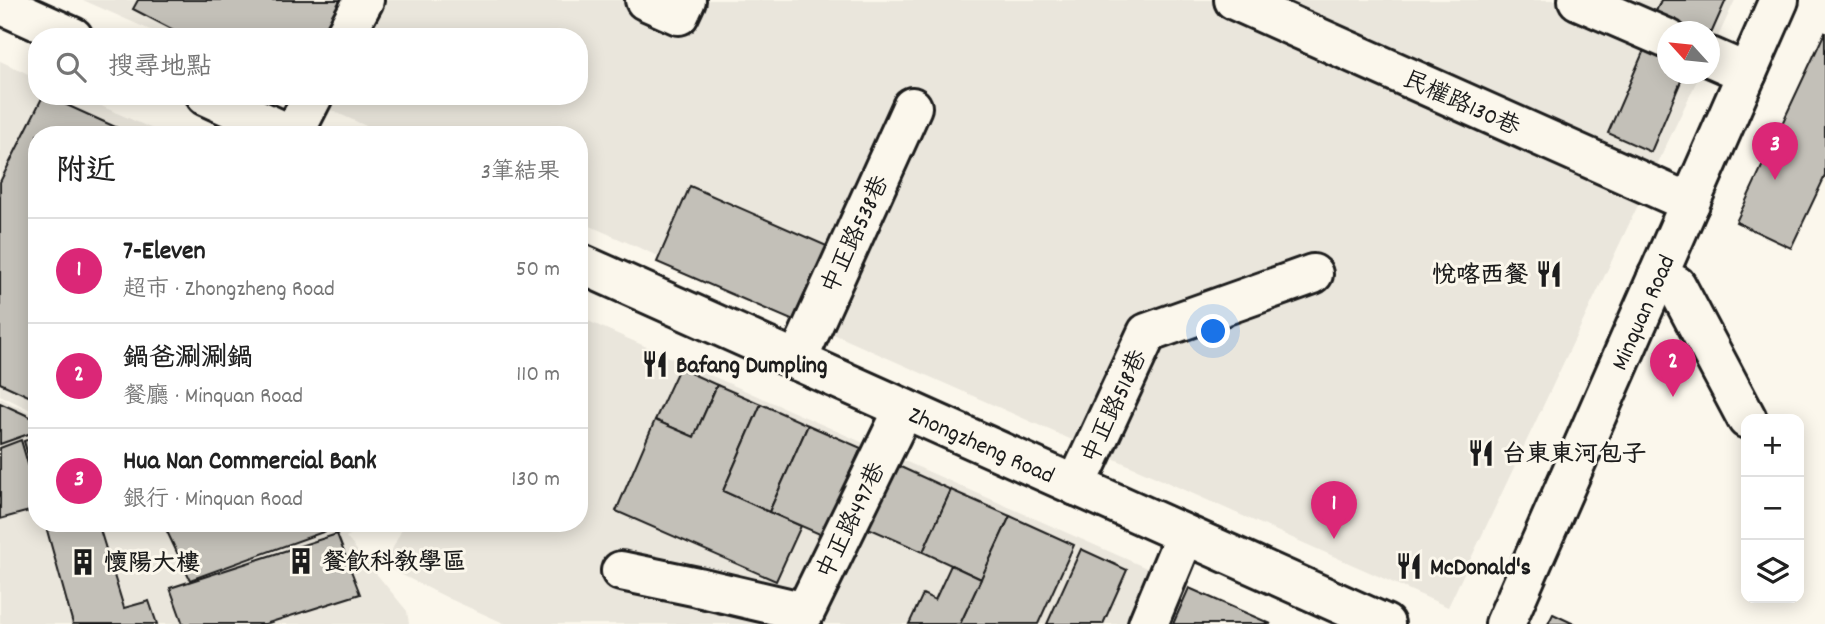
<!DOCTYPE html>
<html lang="zh-TW">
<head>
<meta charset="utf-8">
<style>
	body { margin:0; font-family:Dekko,"LXGW WenKai TC",sans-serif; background:#f6f6f6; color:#222 }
	.controls { position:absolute; right:21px; bottom:21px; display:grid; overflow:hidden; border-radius:14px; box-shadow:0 4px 18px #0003 }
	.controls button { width:63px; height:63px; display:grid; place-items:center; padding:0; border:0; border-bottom:2px solid #e0e0e0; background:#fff; color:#222; font:35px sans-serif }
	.compass { position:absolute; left:1657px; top:21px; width:63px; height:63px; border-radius:50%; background:#fff; box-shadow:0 4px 18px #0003; rotate:297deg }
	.you { position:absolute; left:1214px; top:332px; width:24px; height:24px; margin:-18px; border:5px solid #fff; border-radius:50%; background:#1a73e8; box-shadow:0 0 0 10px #1a73e833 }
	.badge { display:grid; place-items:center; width:46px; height:46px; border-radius:50%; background:#db2777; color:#fff; font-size:23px; font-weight:700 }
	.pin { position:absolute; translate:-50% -58px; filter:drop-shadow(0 2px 4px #0008) }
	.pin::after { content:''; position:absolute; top:37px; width:24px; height:21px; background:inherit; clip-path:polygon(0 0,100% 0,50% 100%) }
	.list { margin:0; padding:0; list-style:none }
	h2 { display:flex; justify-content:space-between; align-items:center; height:91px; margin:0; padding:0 28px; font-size:30px }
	h2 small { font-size:23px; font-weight:400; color:#767676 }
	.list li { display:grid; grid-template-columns:46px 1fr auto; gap:21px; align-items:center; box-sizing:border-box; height:105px; padding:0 28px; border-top:2px solid #e0e0e0 }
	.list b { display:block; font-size:26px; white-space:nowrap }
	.list p { margin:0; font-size:23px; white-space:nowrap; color:#767676 }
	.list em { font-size:23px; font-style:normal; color:#767676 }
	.icon { flex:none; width:38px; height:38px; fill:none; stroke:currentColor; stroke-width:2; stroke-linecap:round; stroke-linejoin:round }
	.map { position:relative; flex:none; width:1825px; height:624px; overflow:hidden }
	.search { position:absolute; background:#fff; box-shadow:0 4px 18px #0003; left:28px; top:28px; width:560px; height:77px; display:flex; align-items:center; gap:18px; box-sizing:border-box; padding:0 24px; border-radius:28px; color:#767676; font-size:26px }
	.panel { position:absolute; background:#fff; box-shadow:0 4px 18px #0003; left:28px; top:126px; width:560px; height:406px; border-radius:28px }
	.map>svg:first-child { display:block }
	.built { fill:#eae6dc }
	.building { fill:#c3c0b8; stroke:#1c1c1c; stroke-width:2 }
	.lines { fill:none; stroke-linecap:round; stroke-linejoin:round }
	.minor-casing { stroke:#1c1c1c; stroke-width:44 }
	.minor { stroke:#fbf7ec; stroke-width:38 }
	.labels { text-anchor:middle; stroke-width:6; stroke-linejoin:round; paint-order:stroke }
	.street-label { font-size:24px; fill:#1c1c1c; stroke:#fbf7ec }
	.poi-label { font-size:24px; font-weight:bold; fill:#1c1c1c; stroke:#fbf7ec; text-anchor:start }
</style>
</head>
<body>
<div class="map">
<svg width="1825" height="624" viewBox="0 0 1825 624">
	<rect width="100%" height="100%" fill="#fbf7ec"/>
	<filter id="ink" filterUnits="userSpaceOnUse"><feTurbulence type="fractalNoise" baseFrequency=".0143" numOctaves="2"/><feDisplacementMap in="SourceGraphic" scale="14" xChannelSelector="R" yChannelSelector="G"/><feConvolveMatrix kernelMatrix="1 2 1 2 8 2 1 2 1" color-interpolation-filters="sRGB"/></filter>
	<g filter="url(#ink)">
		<g class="built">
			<path d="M83,0H1735L1710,54V32H1668V74H1700L1448,607L579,221V135H386L300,96H579V37H166Z"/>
			<path d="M0,61L37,78V96H79L166,135H37V413L0,395Z"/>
			<path d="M579,317L1273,624H506L450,599L384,566L405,523H579Z"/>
			<path d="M0,398L37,416V523H373L346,537L407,611L409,624H0Z"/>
		</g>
		<g class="building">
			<path d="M138,0H344L326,37H187L133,9Z"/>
			<path d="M1661,0H1726L1710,36V32H1668L1650,25Z"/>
			<path d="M1825,32V176L1791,248L1736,222Z"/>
			<path d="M1647,43L1668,52V74H1684L1651,152L1608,133Z"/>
			<path d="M43,96H47L133,135H37V400L0,383V182Z"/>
			<path d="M690,186L829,247L796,322L657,262Z"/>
			<path d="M679,368L717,385L694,437L655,420Z"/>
			<path d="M717,385L761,404L723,491L801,526L776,581L616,511L655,420L694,437Z"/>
			<path d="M0,403L37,420V431L0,444Z"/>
			<path d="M761,404L808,425L769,512L723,491Z"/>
			<path d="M808,425L861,448L822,535L769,512Z"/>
			<path d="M37,436V487L24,441Z"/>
			<path d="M21,440L37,495V509L0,519V448Z"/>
			<path d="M894,464L951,490L923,552L866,527Z"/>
			<path d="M951,490L1010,516L981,579L923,552Z"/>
			<path d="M1010,516L1074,545L1038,624H960Z"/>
			<path d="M45,523H98L124,608L149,601L157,624H73Z"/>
			<path d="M163,523H348L190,580Z"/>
			<path d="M337,534L360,594L265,624H183L170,588Z"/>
			<path d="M1081,549L1127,570L1103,624H1047Z"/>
			<path d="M951,565L981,579L960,624H909L923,594L935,600Z"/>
			<path d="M1189,588L1271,624H1173Z"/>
			<path d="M1553,614L1574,624H1548Z"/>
		</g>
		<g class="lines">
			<defs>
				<g id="minor">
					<path d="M645,0L679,15L686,0"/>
					<path d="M1234,0L1690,203"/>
					<path d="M1578,0L1668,39"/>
					<path d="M0,4L73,37"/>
					<path d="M344,37L364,0"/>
					<path d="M1710,57L1747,73"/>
					<path d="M206,96L292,135"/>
					<path d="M293,135L313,96"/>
					<path d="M579,263L1385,624"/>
					<path d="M1657,277L1676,285L1747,419"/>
					<path d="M797,361L912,107"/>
					<path d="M1076,486L1147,333L1313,274"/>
					<path d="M621,571L698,587L805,612L904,409"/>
					<path d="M1148,624L1185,535"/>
					<path d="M1505,624L1779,0"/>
				</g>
			</defs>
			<use href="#minor" class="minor-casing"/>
			<use href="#minor" class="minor"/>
		</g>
	</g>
	<defs>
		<symbol id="restaurant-bare" viewBox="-9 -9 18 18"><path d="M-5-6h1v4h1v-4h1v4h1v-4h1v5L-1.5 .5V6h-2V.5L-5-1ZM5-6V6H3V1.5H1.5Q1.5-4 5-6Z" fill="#1c1c1c" stroke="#fbf7ec" stroke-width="2.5" paint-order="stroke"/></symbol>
		<symbol id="building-bare" viewBox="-9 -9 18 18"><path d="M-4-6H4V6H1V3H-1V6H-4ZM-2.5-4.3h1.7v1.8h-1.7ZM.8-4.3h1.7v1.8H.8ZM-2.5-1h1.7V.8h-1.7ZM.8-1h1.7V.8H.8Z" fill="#1c1c1c" stroke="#fbf7ec" stroke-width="2.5" paint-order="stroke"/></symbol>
	</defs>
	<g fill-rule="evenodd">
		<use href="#restaurant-bare" x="1530" y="255" width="38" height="38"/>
		<use href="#restaurant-bare" x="636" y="345" width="38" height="38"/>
		<use href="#restaurant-bare" x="1462" y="434" width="38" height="38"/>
		<use href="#building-bare" x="282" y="542" width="38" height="38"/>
		<use href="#building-bare" x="64" y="543" width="38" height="38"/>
		<use href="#restaurant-bare" x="1390" y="547" width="38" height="38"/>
	</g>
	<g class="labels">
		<g class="street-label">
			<text transform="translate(1462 102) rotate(24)" y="8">民權路130巷</text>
			<text transform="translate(854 234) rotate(-65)" y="8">中正路538巷</text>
			<text transform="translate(1642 312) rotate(-66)" y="8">Minquan Road</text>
			<text transform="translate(1113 406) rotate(-65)" y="8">中正路518巷</text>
			<text transform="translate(982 444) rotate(24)" y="8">Zhongzheng Road</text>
			<text transform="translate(850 520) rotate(-64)" y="8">中正路497巷</text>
		</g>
		<g class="poi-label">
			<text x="1528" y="282" text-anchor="end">悅喀西餐</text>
			<text x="676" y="372">Bafang Dumpling</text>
			<text x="1502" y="461">台東東河包子</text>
			<text x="322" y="569">餐飲科教學區</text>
			<text x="104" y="570">懷陽大樓</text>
			<text x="1430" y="574">McDonald's</text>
		</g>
	</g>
</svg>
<div class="controls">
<button>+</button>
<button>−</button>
<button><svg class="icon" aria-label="layers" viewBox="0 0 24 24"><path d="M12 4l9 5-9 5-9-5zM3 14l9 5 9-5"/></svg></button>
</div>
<svg class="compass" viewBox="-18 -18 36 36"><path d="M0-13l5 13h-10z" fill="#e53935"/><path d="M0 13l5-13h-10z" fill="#767676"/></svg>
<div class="you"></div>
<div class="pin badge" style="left:1334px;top:539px">1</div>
<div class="pin badge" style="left:1673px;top:397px">2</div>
<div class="pin badge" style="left:1775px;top:180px">3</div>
<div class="search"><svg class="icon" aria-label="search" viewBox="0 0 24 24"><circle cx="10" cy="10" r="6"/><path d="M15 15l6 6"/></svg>搜尋地點</div>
<section class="panel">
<h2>附近<small>3筆結果</small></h2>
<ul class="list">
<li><span class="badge">1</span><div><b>7-Eleven</b><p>超市 · Zhongzheng Road</p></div><em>50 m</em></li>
<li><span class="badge">2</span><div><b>鍋爸涮涮鍋</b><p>餐廳 · Minquan Road</p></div><em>110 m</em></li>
<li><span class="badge">3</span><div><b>Hua Nan Commercial Bank</b><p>銀行 · Minquan Road</p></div><em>130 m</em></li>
</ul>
</section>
</div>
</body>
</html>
